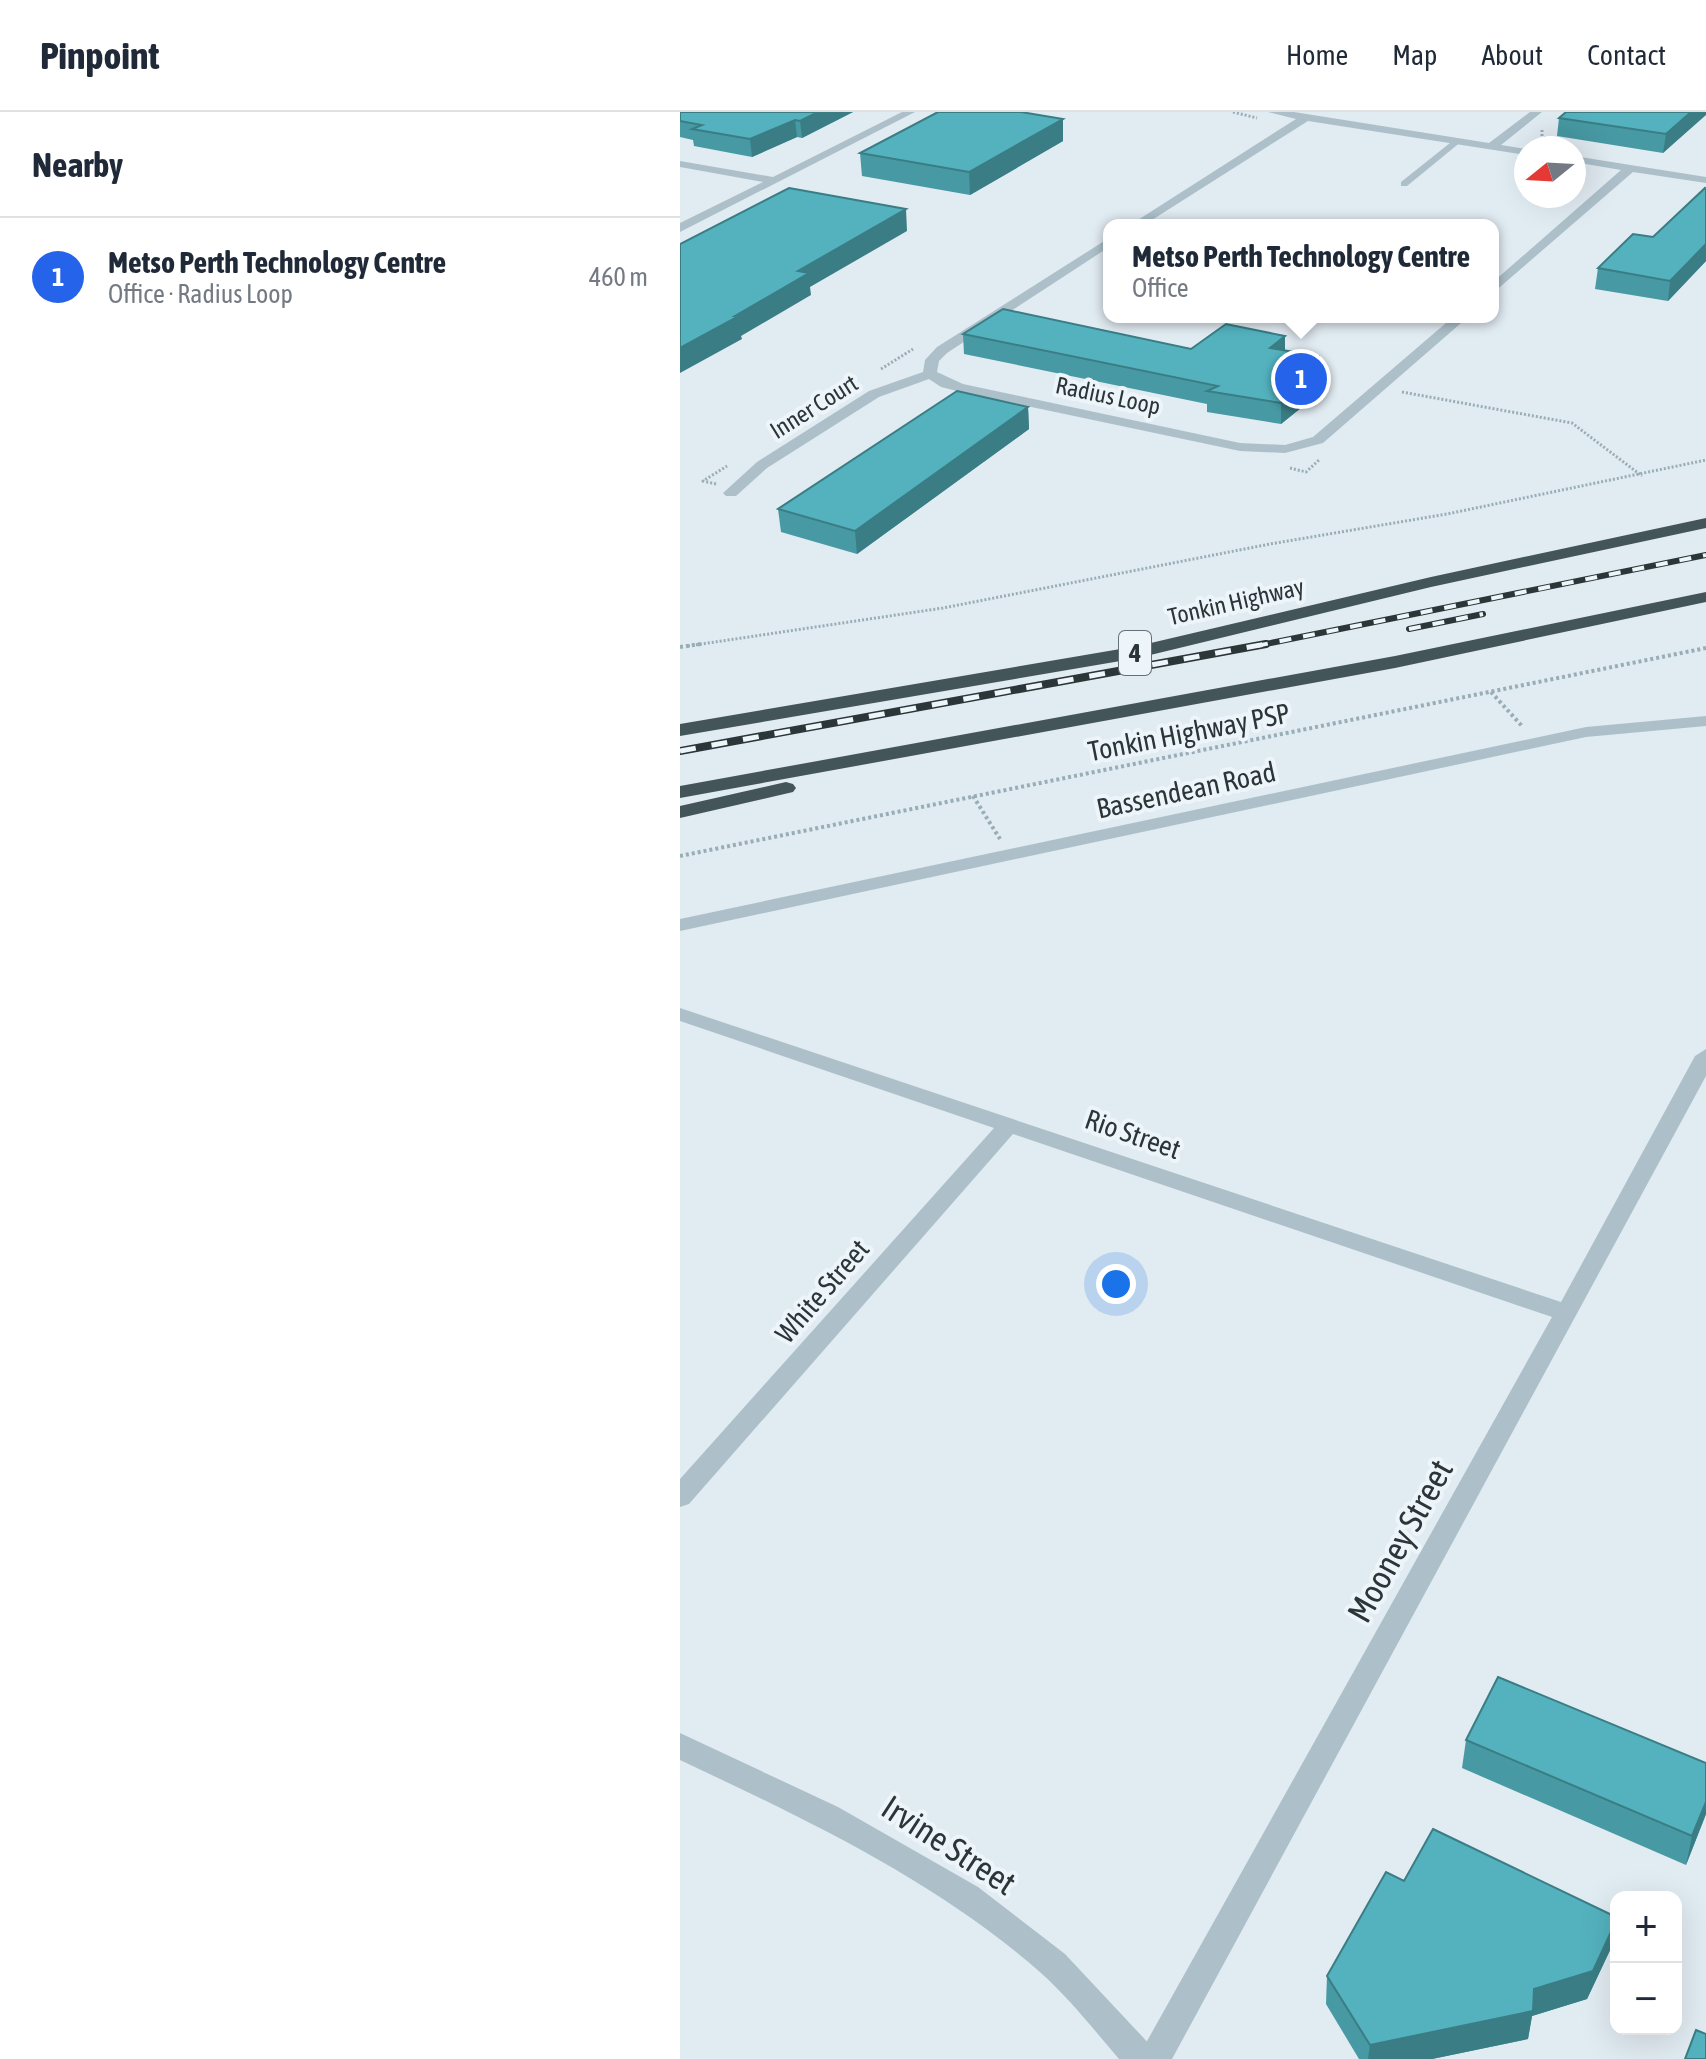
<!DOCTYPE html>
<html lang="en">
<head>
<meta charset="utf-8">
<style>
	body { margin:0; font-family:"Asap Condensed",sans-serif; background:#f6f6f7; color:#1f2937 }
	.controls { position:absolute; right:24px; bottom:24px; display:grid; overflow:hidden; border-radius:16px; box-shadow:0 8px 32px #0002 }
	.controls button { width:72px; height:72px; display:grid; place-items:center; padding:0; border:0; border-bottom:2px solid #e0e1e3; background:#fff; color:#1f2937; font:40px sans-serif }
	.compass { position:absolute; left:834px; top:24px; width:72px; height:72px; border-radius:50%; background:#fff; box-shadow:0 8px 32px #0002; rotate:252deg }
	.you { position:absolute; left:436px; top:1172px; width:28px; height:28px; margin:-20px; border:6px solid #fff; border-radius:50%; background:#1a73e8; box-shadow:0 0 0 12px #1a73e833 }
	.badge { display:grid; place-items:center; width:52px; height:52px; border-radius:50%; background:#2563eb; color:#fff; font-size:26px; font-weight:700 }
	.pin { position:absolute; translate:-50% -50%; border:4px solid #fff; box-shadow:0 2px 8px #0006 }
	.popup { position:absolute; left:423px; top:107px; width:396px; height:104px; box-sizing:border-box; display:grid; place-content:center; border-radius:16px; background:#fff; filter:drop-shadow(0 2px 6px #0005); font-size:26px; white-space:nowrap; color:#747a83 }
	.popup b { font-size:30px; color:#1f2937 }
	.popup::after { content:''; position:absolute; left:50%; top:100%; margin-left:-16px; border:16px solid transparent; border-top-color:#fff }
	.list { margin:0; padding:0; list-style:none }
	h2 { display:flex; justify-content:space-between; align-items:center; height:104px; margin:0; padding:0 32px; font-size:34px }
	h2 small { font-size:26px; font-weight:400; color:#747a83 }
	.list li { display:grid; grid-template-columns:52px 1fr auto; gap:24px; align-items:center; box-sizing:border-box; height:120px; padding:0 32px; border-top:2px solid #e0e1e3 }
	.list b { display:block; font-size:30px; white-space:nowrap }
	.list p { margin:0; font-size:26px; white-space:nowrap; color:#747a83 }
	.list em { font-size:26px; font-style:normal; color:#747a83 }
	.map { position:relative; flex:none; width:1026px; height:1947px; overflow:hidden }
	header { display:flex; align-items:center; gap:48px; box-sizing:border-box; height:112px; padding:0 40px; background:#fff; border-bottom:2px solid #e0e1e3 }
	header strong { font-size:38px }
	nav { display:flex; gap:44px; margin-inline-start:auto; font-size:28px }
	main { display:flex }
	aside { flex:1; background:#fff }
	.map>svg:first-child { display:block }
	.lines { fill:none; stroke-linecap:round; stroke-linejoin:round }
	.path-far1 { stroke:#98adb6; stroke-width:3; stroke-dasharray:2 2; stroke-linecap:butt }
	.path { stroke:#98adb6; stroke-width:4; stroke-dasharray:3 3; stroke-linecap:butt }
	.service { fill:#adc0ca; fill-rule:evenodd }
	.minor { fill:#adc0ca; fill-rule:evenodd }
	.tertiary { fill:#adc0ca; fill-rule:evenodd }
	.motorway { fill:#435559; fill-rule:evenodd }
	.rail-far1-casing { stroke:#2b3639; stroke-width:6 }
	.rail-casing { stroke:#2b3639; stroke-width:8 }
	.rail-far1 { stroke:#eef5fa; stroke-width:4; stroke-dasharray:12; stroke-linecap:butt }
	.rail { stroke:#eef5fa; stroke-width:5; stroke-dasharray:16; stroke-linecap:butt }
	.wall { fill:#4799a3 }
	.shaded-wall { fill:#3a7d85 }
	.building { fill:#53b2be; stroke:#3a7d85; stroke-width:2 }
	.labels { text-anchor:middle; stroke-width:8; stroke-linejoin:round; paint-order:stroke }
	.far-street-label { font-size:24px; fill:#2b3639; stroke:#eef5fa }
	.shield { fill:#eef5fa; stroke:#666f73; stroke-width:2 }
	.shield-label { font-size:26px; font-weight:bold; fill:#2b3639 }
	.street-label { font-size:28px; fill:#2b3639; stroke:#eef5fa }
	.near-street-label { font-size:34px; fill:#2b3639; stroke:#eef5fa }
</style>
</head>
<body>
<header>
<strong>Pinpoint</strong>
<nav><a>Home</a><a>Map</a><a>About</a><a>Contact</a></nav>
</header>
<main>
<aside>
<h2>Nearby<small></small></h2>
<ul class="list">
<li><span class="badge">1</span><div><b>Metso Perth Technology Centre</b><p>Office · Radius Loop</p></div><em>460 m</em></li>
</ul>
</aside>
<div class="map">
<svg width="1026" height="1947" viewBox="0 0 1026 1947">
	<rect width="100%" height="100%" fill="#e1ebf2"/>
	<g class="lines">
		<g class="path-far1">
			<path d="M553,0L577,6"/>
			<path d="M862,18V24L878,36"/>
			<path d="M201,257L233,237"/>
			<path d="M722,280L892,311L962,364"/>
			<path d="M610,356L626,360L639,348"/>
			<path d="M36,372L23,369L47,354"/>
			<path d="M8,534L263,496L590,432L767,402L1026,348"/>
		</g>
		<g class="path">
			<path d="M0,535L21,532"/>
			<path d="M811,580L842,614"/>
			<path d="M293,684L320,727"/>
			<path d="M0,744L1026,536"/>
		</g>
		<path class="service" d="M775,27L782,29L727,74H721V70Z"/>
		<g class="minor">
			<path d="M222,0H235L0,120V111L83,70L0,55V49L93,65Z"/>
			<path d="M588,0H614L809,31L850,0H862L821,33L846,37V43L628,9L464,113H450L616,7Z"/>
			<path d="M894,44L1026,65V71L953,60L813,181V170L941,58L894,50Z"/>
			<path d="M429,126V135L267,241L259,249L257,260L283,272L560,331L605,333L633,325L773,205H788L643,331L605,341L560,339L281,280L261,275L249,267L199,285L87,356L56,384H46L43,381L77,350L189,279L243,260L245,248L257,235Z"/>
			<path d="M0,896L881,1190L1015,944L1026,937V964L492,1947H457L872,1205L333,1022L9,1392L0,1395V1367L314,1016L0,909Z"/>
		</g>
		<g class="tertiary">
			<path d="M1026,604V614L906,625L0,819V807L906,615Z"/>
			<path d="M0,1621L158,1695L298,1775L385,1842L473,1936L478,1947H439C414,1918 390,1887 361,1861C255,1768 127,1708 0,1648Z"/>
		</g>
		<g class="motorway">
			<path d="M1026,406V416L751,475L458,546L0,624V612L458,534L751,465Z"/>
			<path d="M1026,480V490L715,556L0,686V674L715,544Z"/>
			<path d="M106,670L113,672L116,676L113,680L0,706V694Z"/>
		</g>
		<defs>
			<g id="rail-far1">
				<path d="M729,517L803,502"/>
				<path d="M576,534L1026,443"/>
			</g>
			<path id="rail" d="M0,639L586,532"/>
		</defs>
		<use href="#rail-far1" class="rail-far1-casing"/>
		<use href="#rail" class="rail-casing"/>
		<use href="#rail-far1" class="rail-far1"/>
		<use href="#rail" class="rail"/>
	</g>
	<g class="wall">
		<path d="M0,0H173L122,26L117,25L72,45L14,34L13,28L0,25Z"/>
		<path d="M1026,0L983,41L877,24L879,6Z"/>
		<path d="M383,7V29L290,83L182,64L180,41Z"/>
		<path d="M1026,77V149L988,189L915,177L918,156L973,125Z"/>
		<path d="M283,222L638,244L637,283L601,312L527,300V292L284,242Z"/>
		<path d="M348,295L349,317L177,442L101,420L98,397Z"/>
		<path d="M786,1628L1026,1651V1702L1006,1753L782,1656Z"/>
		<path d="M724,1769L936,1805V1813L932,1834L907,1887L852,1904L848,1927L752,1947H679L646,1892L647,1864Z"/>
	</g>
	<g class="shaded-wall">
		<path d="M138,0H173L122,26L120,9Z"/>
		<path d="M1011,0H1026V3L983,41L986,22Z"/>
		<path d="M383,7V29L290,83L289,60Z"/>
		<path d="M115,8L117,25L72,45L70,27Z"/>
		<path d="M226,97L227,119L130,175L131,183L61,224L62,227L0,261V236L55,204L118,159Z"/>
		<path d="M1026,132V149L988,189L990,169Z"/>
		<path d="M605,224V244L590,236Z"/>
		<path d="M638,244L637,283L601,312V291L622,259Z"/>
		<path d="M348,295L349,317L177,442L175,419Z"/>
		<path d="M1026,1690V1702L1006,1753L1012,1724Z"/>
		<path d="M936,1809L932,1834L907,1887L852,1904L848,1927L752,1947H688L690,1933L854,1877Z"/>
	</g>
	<g class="building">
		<path d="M0,0H138L120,9L115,8L70,27L12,17L22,13L0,9Z"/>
		<path d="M258,0H341L383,7L289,60L180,41Z"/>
		<path d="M886,0H1011L986,22L879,6Z"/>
		<path d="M109,76L226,97L118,159L129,161L55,204H59L0,236V132Z"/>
		<path d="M1025,76L1026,77V132L990,169L918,156L953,122L973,125Z"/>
		<path d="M323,197L511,237L546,212L605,224L590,236L638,244L622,259L637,262L601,291L527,279L538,274L283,222Z"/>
		<path d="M277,279L348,295L175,419L98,397Z"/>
		<path d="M818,1565L1026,1651V1690L1012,1724L786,1628Z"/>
		<path d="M753,1717L936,1805V1809L913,1859L854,1877L853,1899L690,1933L647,1864L706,1760L724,1769Z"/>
		<path d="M1016,1918L1026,1922V1947H1005Z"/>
	</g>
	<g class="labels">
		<g class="far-street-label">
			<text transform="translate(428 284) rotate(12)" y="8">Radius Loop</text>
			<text transform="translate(134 295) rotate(-32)" y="8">Inner Court</text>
			<text transform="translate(556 490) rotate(-13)" y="8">Tonkin Highway</text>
		</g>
		<rect class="shield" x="439" y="519" width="32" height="44" rx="6"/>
		<g class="shield-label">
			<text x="455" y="550">4</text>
		</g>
		<g class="street-label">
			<text transform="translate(509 620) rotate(-11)" y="10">Tonkin Highway PSP</text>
			<text transform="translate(506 678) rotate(-12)" y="10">Bassendean Road</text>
			<text transform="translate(453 1022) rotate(19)" y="10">Rio Street</text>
			<text transform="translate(142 1179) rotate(-49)" y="10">White Street</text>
		</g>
		<g class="near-street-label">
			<text transform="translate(720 1429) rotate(-61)" y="12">Mooney Street</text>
			<text transform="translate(269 1733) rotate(33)" y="12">Irvine Street</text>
		</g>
	</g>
</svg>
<div class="controls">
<button>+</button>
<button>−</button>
</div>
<svg class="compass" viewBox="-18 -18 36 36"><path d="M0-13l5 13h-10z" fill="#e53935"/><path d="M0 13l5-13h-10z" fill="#747a83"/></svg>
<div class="you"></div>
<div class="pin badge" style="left:621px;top:267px">1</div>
<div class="popup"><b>Metso Perth Technology Centre</b>Office</div>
</div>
</main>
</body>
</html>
